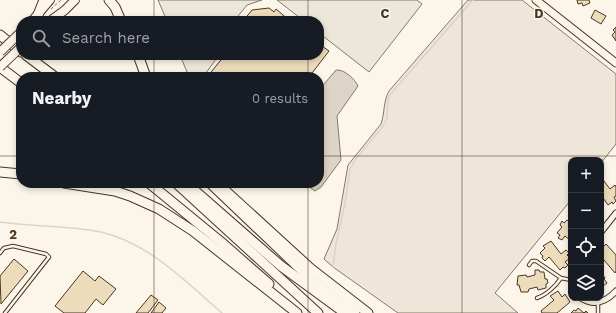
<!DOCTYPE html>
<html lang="en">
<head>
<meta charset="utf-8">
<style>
	body { margin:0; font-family:"Work Sans",sans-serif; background:#20242c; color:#f1f3f6 }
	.controls { position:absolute; right:12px; bottom:12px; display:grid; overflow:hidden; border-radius:8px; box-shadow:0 2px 6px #0003 }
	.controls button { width:36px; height:36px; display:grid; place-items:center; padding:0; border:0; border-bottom:1px solid #363941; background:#171b24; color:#f1f3f6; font:20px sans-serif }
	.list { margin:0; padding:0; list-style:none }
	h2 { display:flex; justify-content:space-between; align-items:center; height:52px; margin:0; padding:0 16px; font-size:17px }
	h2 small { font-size:13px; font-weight:400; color:#9ea1a6 }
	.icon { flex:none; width:22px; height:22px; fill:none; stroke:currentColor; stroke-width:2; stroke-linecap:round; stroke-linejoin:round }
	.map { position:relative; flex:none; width:616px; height:313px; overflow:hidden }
	.search { position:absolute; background:#171b24; box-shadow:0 2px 6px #0003; left:16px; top:16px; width:308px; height:44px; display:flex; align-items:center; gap:10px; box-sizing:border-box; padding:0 14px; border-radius:16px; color:#9ea1a6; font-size:15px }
	.panel { position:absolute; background:#171b24; box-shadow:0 2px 6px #0003; left:16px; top:72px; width:308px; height:116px; border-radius:16px }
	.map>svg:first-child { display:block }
	.green { fill:#ede6d9; stroke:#887966 }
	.parking { fill:#ede7d9; stroke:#887966 }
	.water { fill:#dcd4c6; stroke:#887966 }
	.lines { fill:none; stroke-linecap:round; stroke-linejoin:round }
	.stream { stroke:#dcd4c6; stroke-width:1.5 }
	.building { fill:#ecdcbc; stroke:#4a3520 }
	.lane-casing { stroke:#4a3520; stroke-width:4.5 }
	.street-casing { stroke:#4a3520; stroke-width:7 }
	.secondary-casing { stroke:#4a3520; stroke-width:9 }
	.primary-casing { stroke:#4a3520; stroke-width:10 }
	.highway-casing { stroke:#4a3520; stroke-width:11 }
	.path { stroke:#7f6f5c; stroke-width:1; stroke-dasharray:3 2; stroke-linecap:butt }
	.lane { stroke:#fbf6e9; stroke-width:2.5 }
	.street { stroke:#fbf6e9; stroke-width:5 }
	.secondary { stroke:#fbf6e9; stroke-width:7 }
	.primary { stroke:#fbf6e9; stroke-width:8 }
	.highway { stroke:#fbf6e9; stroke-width:9 }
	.primary-bridge-casing { stroke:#4a3520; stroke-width:10; stroke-linecap:butt }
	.primary-bridge { stroke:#fbf6e9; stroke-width:8 }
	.wall { stroke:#4a3520; stroke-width:2 }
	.grid { fill:none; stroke:#4a3520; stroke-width:1; stroke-opacity:0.55 }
	.grid-label { font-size:13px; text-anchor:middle; font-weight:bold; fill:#4a3520; stroke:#fbf6e9; stroke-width:3; stroke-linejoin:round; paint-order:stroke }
</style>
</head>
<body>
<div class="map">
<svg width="616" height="313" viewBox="0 0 616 313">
	<rect width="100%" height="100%" fill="#fbf6e9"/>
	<path class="green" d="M468,0H522L616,74V144L601,163V160H571V200L495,293L518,313H398L333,267L324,259L337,229L348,165L381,124C385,112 383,102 389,91Z"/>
	<g class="parking">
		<path d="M158,0H262L247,5L234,21H167Z"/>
		<path d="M277,0H417L422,4L369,72L319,33V21H304Z"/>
		<path d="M180,55H219L203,77H189Z"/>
	</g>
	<path class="water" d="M336,70C344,69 355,79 358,86L337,116L341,160L321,187L315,191L304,183H319V90Z"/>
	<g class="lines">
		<g class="stream">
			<path d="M0,222C33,227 68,225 101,232C149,243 186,282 222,313"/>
			<path d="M333,267L336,244L345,203L350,169L355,160L383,126L387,118L388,101L390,95L394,90L473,0"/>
		</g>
	</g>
	<g class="building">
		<path d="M577,0H589L590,3L583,6L582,3L578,4Z"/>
		<path d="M269,8L274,12L276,9L290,21H243L252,10Z"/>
		<path d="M595,10L606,16L601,24L591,18Z"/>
		<path d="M616,27V41L612,35L615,32L613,30Z"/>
		<path d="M319,44L329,51L309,77H207L225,55H319Z"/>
		<path d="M601,177L610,189L615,185L616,187V196L614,197L616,201L613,204L612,202L608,205L601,195Z"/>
		<path d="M567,220L571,223V241L565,236L562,240L558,238L560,235L557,233L562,227L560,225L562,221L564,223Z"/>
		<path d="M551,241L561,254L566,250L569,253L567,255L570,258L565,262L568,265L565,268L563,267L560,270L549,257L545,261L542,258L543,256L540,253L545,248L543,246Z"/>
		<path d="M606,244L616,255V271L615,273L604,260L601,263V245L603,247Z"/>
		<path d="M14,259L28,271L1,304L0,276Z"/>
		<path d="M535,270H539L540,272H544L545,279H547L548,283L546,284V288L538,290L537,287L529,289L528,292H521L519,285H517L518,276L526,275L527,277L535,275Z"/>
		<path d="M83,271L95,281L99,276L116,289L103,305L96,299L85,313H64L55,306Z"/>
		<path d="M602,274L605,278L604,279L607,283L602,287L604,290L601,293Z"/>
		<path d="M558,291L562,297L565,294L570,302L557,313H542L541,311L554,300L550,296Z"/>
		<path d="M151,295L158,300L148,313H136Z"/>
		<path d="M159,302L166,308L162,313H151Z"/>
		<path d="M578,308L584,313L586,311L588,313H571L574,310L576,311Z"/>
	</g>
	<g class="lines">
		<defs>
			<g id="lane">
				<path d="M0,253L4,248L13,246L46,254L49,257L5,313"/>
				<path d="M529,265L532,261H536L561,278L571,280"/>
				<path d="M537,298C546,295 556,286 561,278"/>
				<path d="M598,302V313"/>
			</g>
			<g id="street">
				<path d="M601,232L616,213"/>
				<path d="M581,298C594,306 606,302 616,291"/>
			</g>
			<path id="secondary" d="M536,0L616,63"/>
			<g id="primary">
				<path d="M32,21L50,0"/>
				<path d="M50,21L65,10L75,0"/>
			</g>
			<g id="highway">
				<path d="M109,0L115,7L121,21"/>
				<path d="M38,15L44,0"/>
				<path d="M0,35L21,52"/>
				<path d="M26,55L55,77"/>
				<path d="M138,55L146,77"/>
				<path d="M0,67L21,83"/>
				<path d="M0,172L21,174"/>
				<path d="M64,183L115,191L130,196L159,209L193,231L297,313"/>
				<path d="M149,183L221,242L269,284"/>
				<path d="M176,183L318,313"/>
				<path d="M186,183L281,266L345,313"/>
				<path d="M210,183L314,282L355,313"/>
				<path d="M217,183L310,268L368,313"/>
			</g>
		</defs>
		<use href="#lane" class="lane-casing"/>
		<use href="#street" class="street-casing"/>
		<use href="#secondary" class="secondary-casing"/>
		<use href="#primary" class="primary-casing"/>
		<use href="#highway" class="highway-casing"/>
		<path class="path" d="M51,9L61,0"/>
		<use href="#lane" class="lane"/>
		<use href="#street" class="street"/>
		<use href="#secondary" class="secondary"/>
		<use href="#primary" class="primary"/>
		<use href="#highway" class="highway"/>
		<defs>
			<g id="primary-bridge">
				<path d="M0,52L21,32"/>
				<path d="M0,67L21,47"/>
			</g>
		</defs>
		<use href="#primary-bridge" class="primary-bridge-casing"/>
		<use href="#primary-bridge" class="primary-bridge"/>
		<path class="wall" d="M103,77L105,74"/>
	</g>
	<path class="grid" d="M154,0V21M308,0V21M462,0V313M154,55V77M308,55V77M0,156H21M319,156H616M154,183V313M308,183V313"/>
	<g class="grid-label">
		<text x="385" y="18">C</text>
		<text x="539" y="18">D</text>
		<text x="13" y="239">2</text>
	</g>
</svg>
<div class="controls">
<button>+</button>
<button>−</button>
<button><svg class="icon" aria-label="locate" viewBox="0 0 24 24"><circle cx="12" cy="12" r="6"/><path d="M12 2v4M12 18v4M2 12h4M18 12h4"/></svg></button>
<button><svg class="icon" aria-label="layers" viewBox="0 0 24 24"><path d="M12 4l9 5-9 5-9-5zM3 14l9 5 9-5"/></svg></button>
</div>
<div class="search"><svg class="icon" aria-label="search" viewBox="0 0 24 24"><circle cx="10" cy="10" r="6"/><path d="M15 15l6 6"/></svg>Search here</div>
<section class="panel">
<h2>Nearby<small>0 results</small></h2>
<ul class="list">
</ul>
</section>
</div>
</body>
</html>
